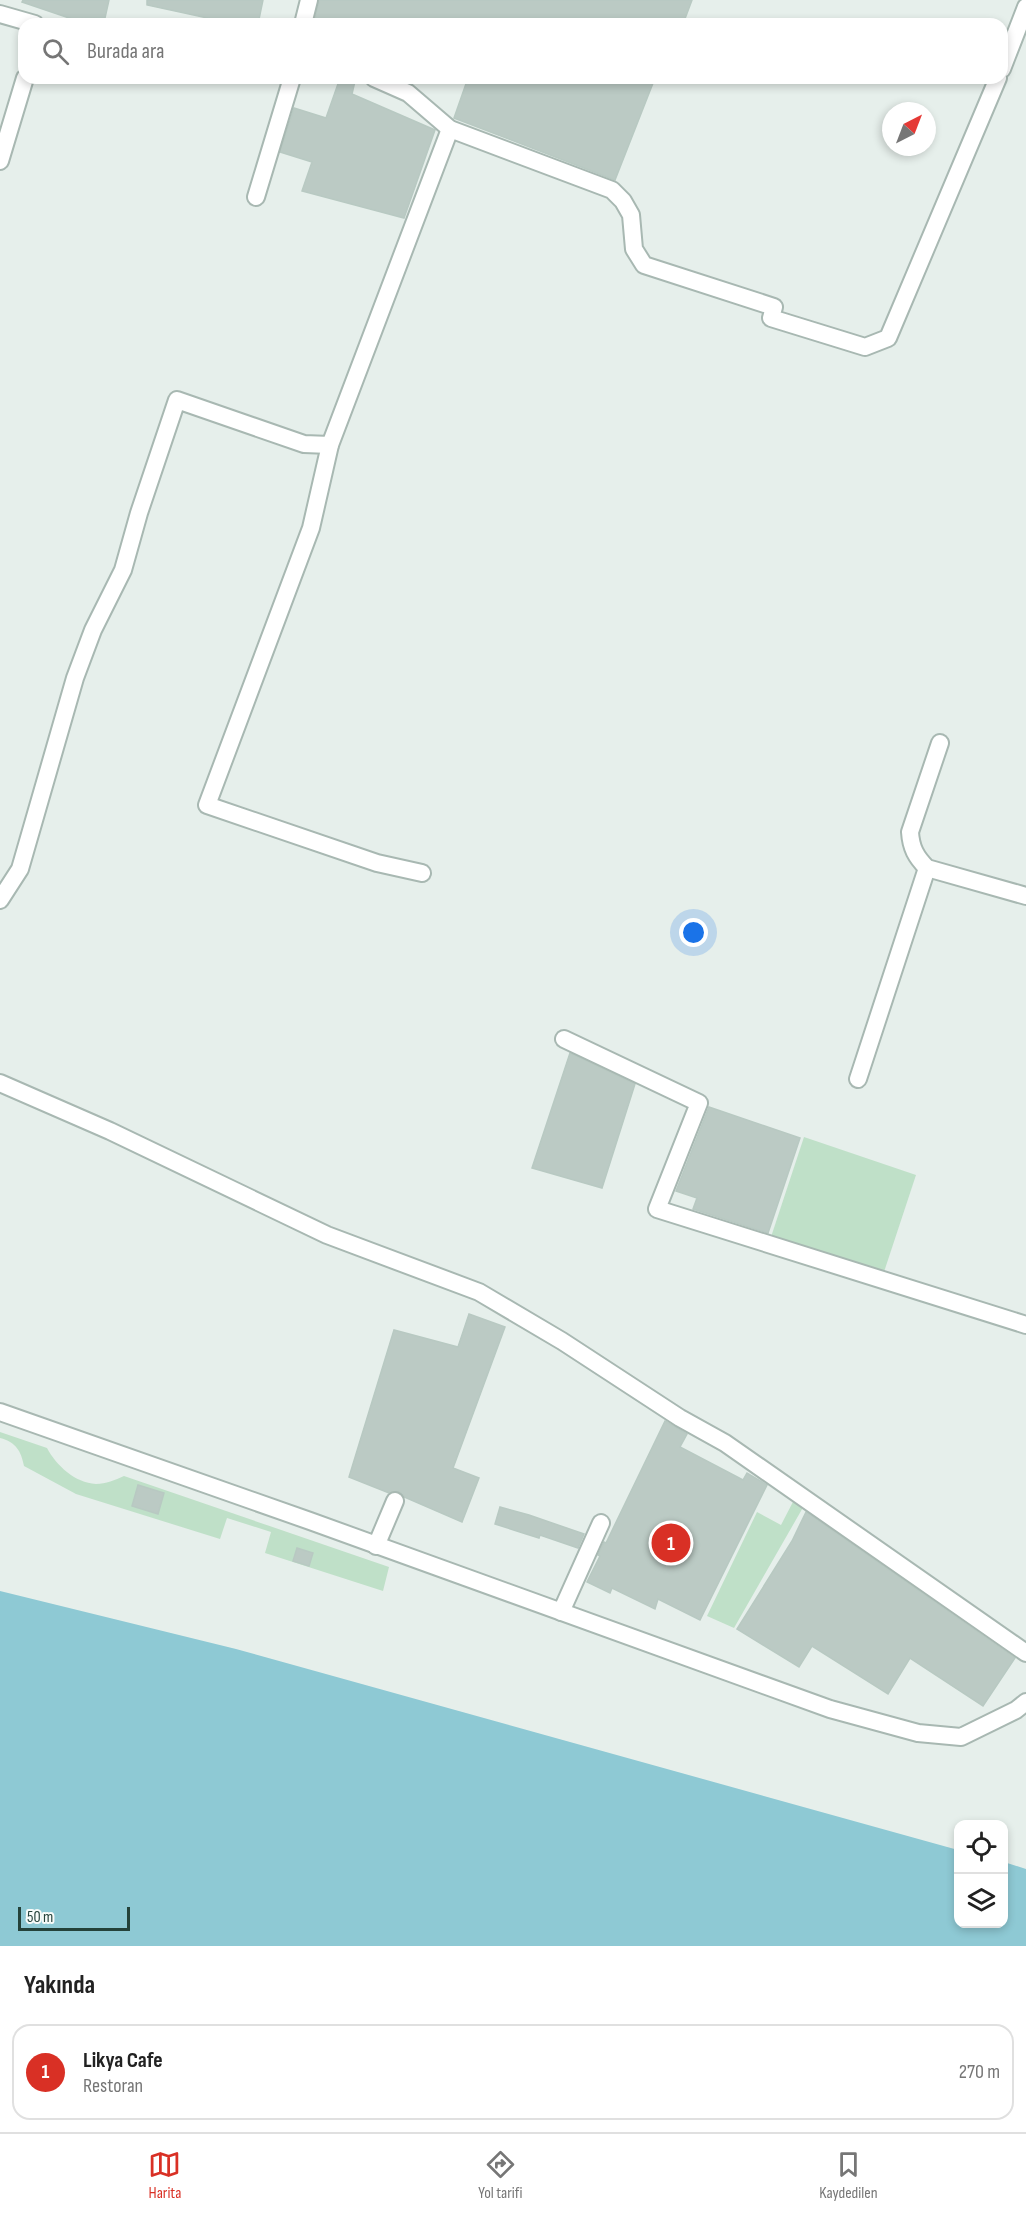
<!DOCTYPE html>
<html lang="tr">
<head>
<meta charset="utf-8">
<style>
	body { margin:0; font-family:"Sofia Sans Condensed",sans-serif; background:#f6f6f6; color:#222 }
	.controls { position:absolute; right:18px; bottom:18px; display:grid; overflow:hidden; border-radius:12px; box-shadow:0 3px 9px #0003 }
	.controls button { width:54px; height:54px; display:grid; place-items:center; padding:0; border:0; border-bottom:2px solid #e0e0e0; background:#fff; color:#222; font:30px sans-serif }
	.compass { position:absolute; left:882px; top:102px; width:54px; height:54px; border-radius:50%; background:#fff; box-shadow:0 3px 9px #0003; rotate:42deg }
	.scale { position:absolute; left:18px; bottom:15px; width:112px; box-sizing:border-box; padding-left:6px; border:3px solid #24423a; border-top:0; font-size:16px; line-height:21px; white-space:nowrap; color:#24423a; -webkit-text-stroke:4px #f7fbf9; paint-order:stroke }
	.you { position:absolute; left:694px; top:933px; width:21px; height:21px; margin:-15px; border:4px solid #fff; border-radius:50%; background:#1a73e8; box-shadow:0 0 0 9px #1a73e833 }
	.badge { display:grid; place-items:center; width:39px; height:39px; border-radius:50%; background:#d93025; color:#fff; font-size:20px; font-weight:700 }
	.pin { position:absolute; translate:-50% -50%; border:3px solid #fff; box-shadow:0 2px 6px #0006 }
	.list { margin:0; padding:0; list-style:none }
	h2 { display:flex; justify-content:space-between; align-items:center; height:78px; margin:0; padding:0 24px; font-size:26px }
	h2 small { font-size:20px; font-weight:400; color:#767676 }
	.list li { display:grid; grid-template-columns:39px 1fr auto; gap:18px; align-items:center; box-sizing:border-box; height:96px; margin:0 12px 12px; padding:0 12px; border:2px solid #e0e0e0; border-radius:18px }
	.list b { display:block; font-size:22px; white-space:nowrap }
	.list p { margin:0; font-size:20px; white-space:nowrap; color:#767676 }
	.list em { font-size:20px; font-style:normal; color:#767676 }
	.icon { flex:none; width:33px; height:33px; fill:none; stroke:currentColor; stroke-width:2; stroke-linecap:round; stroke-linejoin:round }
	.map { position:relative; flex:none; width:1026px; height:1946px; overflow:hidden }
	.search { position:absolute; background:#fff; box-shadow:0 3px 9px #0003; left:18px; right:18px; top:18px; height:66px; display:flex; align-items:center; gap:15px; box-sizing:border-box; padding:0 21px; border-radius:18px; color:#767676; font-size:22px }
	.sheet { height:186px; background:#fff }
	nav { display:flex; justify-content:space-around; align-items:center; box-sizing:border-box; height:84px; border-top:2px solid #e0e0e0; background:#fff; font-size:16px; color:#767676 }
	nav a { display:grid; justify-items:center; gap:3px }
	nav .on { color:#d93025 }
	.map>svg:first-child { display:block }
	.green { fill:#bfe0c8 }
	.water { fill:#8ec9d4 }
	.building { fill:#bbcac4; stroke:#b8c9c2; stroke-width:1.5 }
	.lines { fill:none; stroke-linecap:round; stroke-linejoin:round }
	.minor-casing { stroke:#a8b8b2; stroke-width:20 }
	.minor { stroke:#fff; stroke-width:16 }
</style>
</head>
<body>
<div class="map">
<svg width="1026" height="1946" viewBox="0 0 1026 1946">
	<rect width="100%" height="100%" fill="#e6efeb"/>
	<g class="green">
		<path d="M804,1137L916,1175L882,1278L770,1240Z"/>
		<path d="M0,1432L47,1448C56,1465 75,1483 96,1484C106,1484 115,1480 124,1476L389,1567L383,1591L265,1553L271,1532L227,1518L220,1539L76,1494L24,1466C21,1451 16,1442 0,1438Z"/>
		<path d="M795,1498L805,1504L734,1628L707,1616L757,1512L781,1525Z"/>
	</g>
	<path class="water" d="M0,1591L236,1649L958,1850V1924H1004V1862L1026,1869V1946H0Z"/>
	<g class="building">
		<path d="M23,0H109L105,18L72,19L22,2Z"/>
		<path d="M147,0H263L258,24H235L147,5Z"/>
		<path d="M319,0H692L683,24H314Z"/>
		<path d="M340,78L355,81L352,94L435,130L404,218L302,191L312,162L280,152L294,108L326,118Z"/>
		<path d="M468,78H655L615,180L454,118Z"/>
		<path d="M570,1053L635,1084L602,1188L532,1168Z"/>
		<path d="M709,1107L800,1138L768,1233L693,1209L697,1198L676,1191Z"/>
		<path d="M469,1314L505,1327L453,1468L479,1478L462,1522L404,1497L399,1491L389,1493L349,1477L394,1330L458,1347Z"/>
		<path d="M665,1421L687,1434L680,1447L743,1480L747,1473L767,1485L700,1620L658,1599L655,1609L612,1588L610,1593L587,1582L600,1556L598,1555L604,1542L606,1543Z"/>
		<path d="M138,1485L164,1493L158,1514L132,1506Z"/>
		<path d="M500,1507L529,1515L584,1534L578,1548L540,1535L539,1538L523,1533L495,1524Z"/>
		<path d="M806,1512L1015,1658L983,1706L910,1658L888,1694L812,1646L799,1667L737,1629L792,1541Z"/>
		<path d="M297,1548L313,1553L309,1566L293,1561Z"/>
	</g>
	<g class="lines">
		<defs>
			<g id="minor">
				<path d="M0,14L35,24"/>
				<path d="M303,24L309,0"/>
				<path d="M1002,69L1026,7"/>
				<path d="M374,78L408,93L450,129L612,190L623,201L631,215L634,249L644,265L774,307L771,318L865,347L888,338L998,78"/>
				<path d="M0,161L25,78"/>
				<path d="M256,197L292,78"/>
				<path d="M940,743L910,832C911,848 916,857 927,868L1026,896"/>
				<path d="M422,873L377,863L207,805L311,528L330,445L450,129"/>
				<path d="M0,900L20,869L75,678L93,630L123,570L139,513L177,400L304,444L330,445"/>
				<path d="M564,1039L699,1103L657,1209L1026,1325"/>
				<path d="M858,1079L927,868"/>
				<path d="M0,1083L110,1131L327,1235L479,1292L562,1341L680,1418L725,1443L1026,1653"/>
				<path d="M0,1412L310,1521L830,1709L918,1733L961,1737L1016,1710L1026,1702"/>
				<path d="M376,1546L395,1501"/>
				<path d="M561,1612L601,1523"/>
			</g>
		</defs>
		<use href="#minor" class="minor-casing"/>
		<use href="#minor" class="minor"/>
	</g>
</svg>
<div class="controls">
<button><svg class="icon" aria-label="locate" viewBox="0 0 24 24"><circle cx="12" cy="12" r="6"/><path d="M12 2v4M12 18v4M2 12h4M18 12h4"/></svg></button>
<button><svg class="icon" aria-label="layers" viewBox="0 0 24 24"><path d="M12 4l9 5-9 5-9-5zM3 14l9 5 9-5"/></svg></button>
</div>
<svg class="compass" viewBox="-18 -18 36 36"><path d="M0-13l5 13h-10z" fill="#e53935"/><path d="M0 13l5-13h-10z" fill="#767676"/></svg>
<div class="scale">50 m</div>
<div class="you"></div>
<div class="pin badge" style="left:671px;top:1543px">1</div>
<div class="search"><svg class="icon" aria-label="search" viewBox="0 0 24 24"><circle cx="10" cy="10" r="6"/><path d="M15 15l6 6"/></svg>Burada ara</div>
</div>
<section class="sheet">
<h2>Yakında<small></small></h2>
<ul class="list">
<li><span class="badge">1</span><div><b>Likya Cafe</b><p>Restoran</p></div><em>270 m</em></li>
</ul>
</section>
<nav>
<a class="on"><svg class="icon" aria-label="map" viewBox="0 0 24 24"><path d="M3 6l6-2 6 2 6-2v14l-6 2-6-2-6 2zM9 4v14M15 6v14"/></svg>Harita</a>
<a><svg class="icon" aria-label="directions" viewBox="0 0 24 24"><path d="M12 3l9 9-9 9-9-9zM9 14v-3h6M13 9l2 2-2 2"/></svg>Yol tarifi</a>
<a><svg class="icon" aria-label="saved" viewBox="0 0 24 24"><path d="M7 4h10v16l-5-4-5 4z"/></svg>Kaydedilen</a>
</nav>
</body>
</html>
